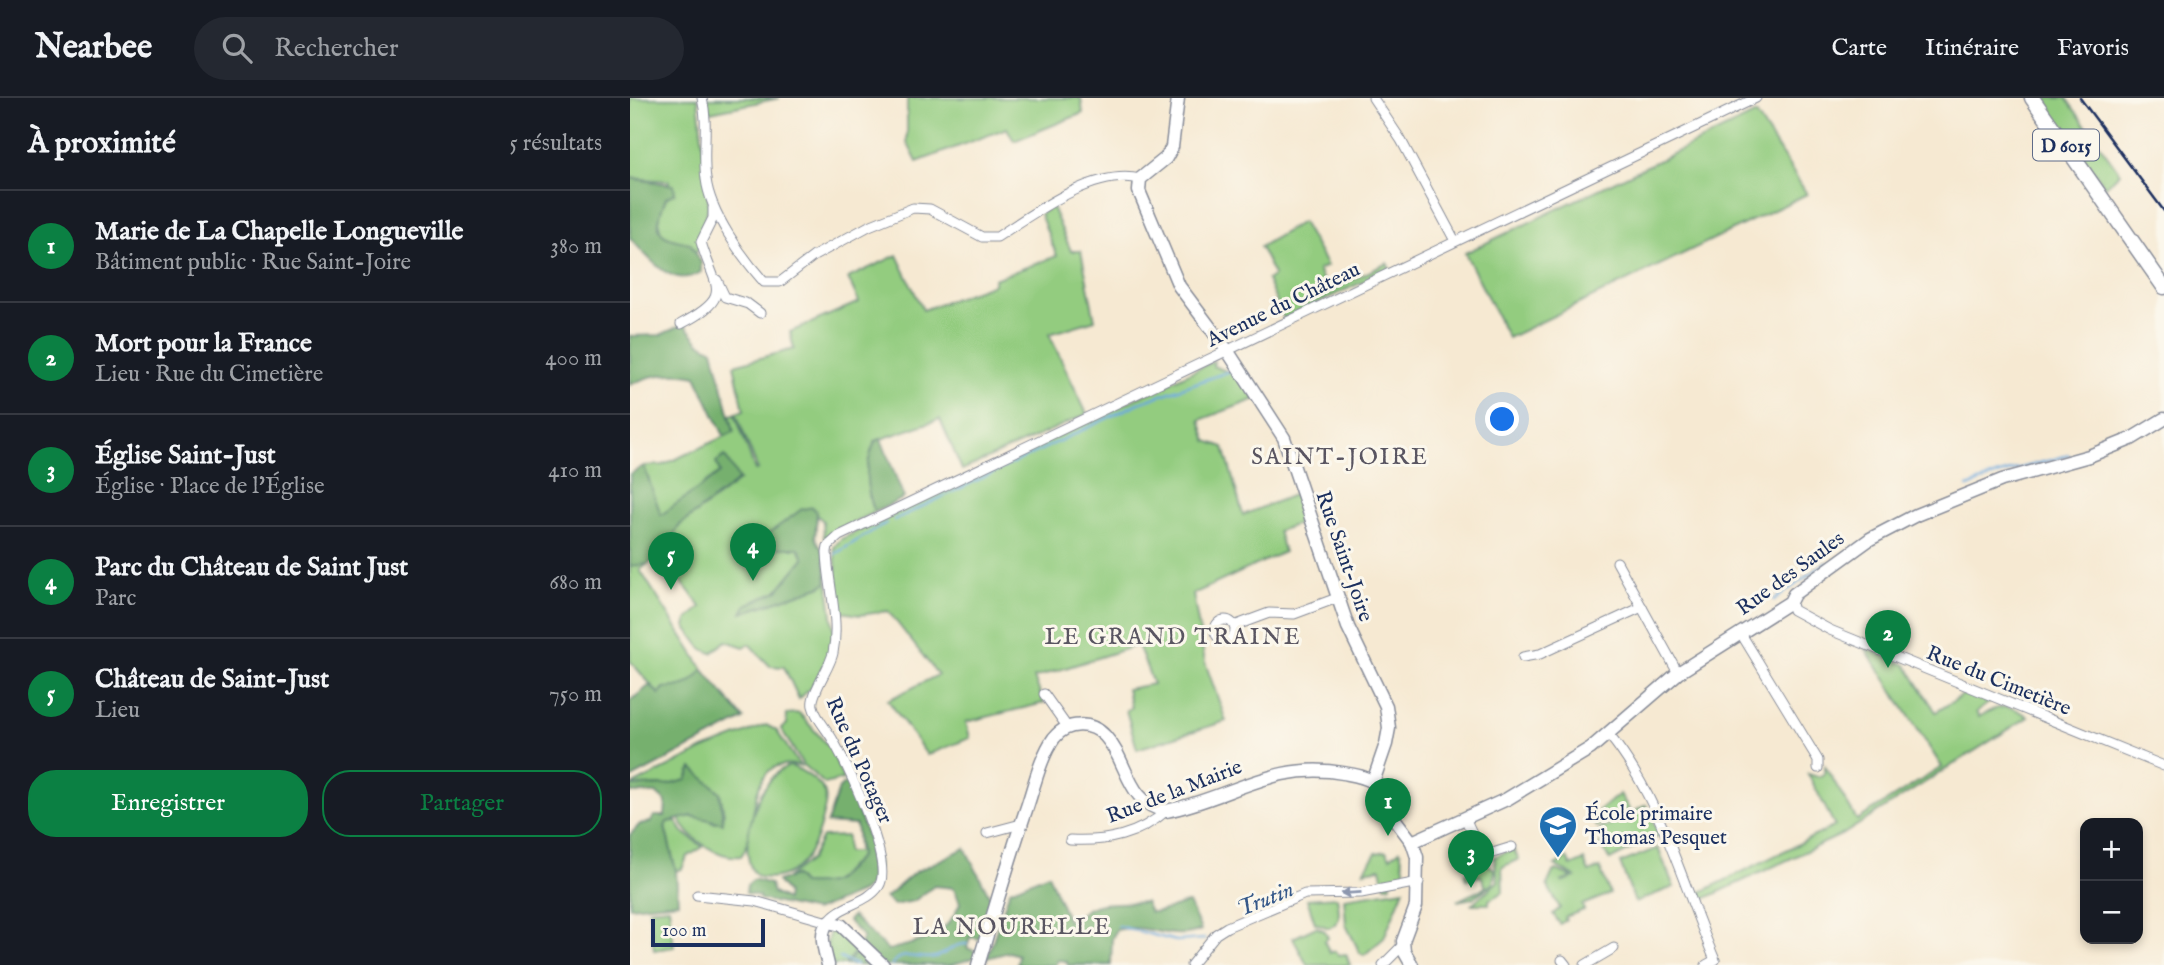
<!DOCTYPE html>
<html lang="fr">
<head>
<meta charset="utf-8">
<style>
	body { margin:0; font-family:"IM FELL English",serif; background:#242831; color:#f1f3f6 }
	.controls { position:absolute; right:21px; bottom:21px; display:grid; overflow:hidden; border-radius:14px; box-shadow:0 4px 10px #0003 }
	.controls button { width:63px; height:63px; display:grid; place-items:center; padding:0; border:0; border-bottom:2px solid #363941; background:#171b24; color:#f1f3f6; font:35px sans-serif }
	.scale { position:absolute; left:21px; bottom:18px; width:114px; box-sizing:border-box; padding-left:7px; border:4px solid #1b2f5e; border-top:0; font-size:19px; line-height:24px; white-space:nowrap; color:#1b2f5e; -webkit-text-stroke:5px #fbf7ec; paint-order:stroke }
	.you { position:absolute; left:873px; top:322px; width:24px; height:24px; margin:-18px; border:5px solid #fff; border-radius:50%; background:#1a73e8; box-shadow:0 0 0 10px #1a73e833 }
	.badge { display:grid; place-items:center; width:46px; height:46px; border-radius:50%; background:#0b8043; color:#fff; font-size:23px; font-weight:700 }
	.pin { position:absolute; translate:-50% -58px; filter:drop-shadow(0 2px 4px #0008) }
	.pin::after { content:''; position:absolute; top:37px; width:24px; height:21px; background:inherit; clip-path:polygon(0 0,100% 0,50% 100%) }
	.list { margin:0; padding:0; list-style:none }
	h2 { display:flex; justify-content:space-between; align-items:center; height:91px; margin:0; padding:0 28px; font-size:30px }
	h2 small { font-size:23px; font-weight:400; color:#9ea1a6 }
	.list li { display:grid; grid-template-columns:46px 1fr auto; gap:21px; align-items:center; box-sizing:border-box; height:112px; padding:0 28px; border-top:2px solid #363941 }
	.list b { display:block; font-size:26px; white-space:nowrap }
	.list p { margin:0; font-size:23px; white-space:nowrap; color:#9ea1a6 }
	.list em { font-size:23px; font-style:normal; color:#9ea1a6 }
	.actions { display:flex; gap:14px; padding:21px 28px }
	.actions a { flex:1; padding:16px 0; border:2px solid #0b8043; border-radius:28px; text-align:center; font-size:24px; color:#0b8043 }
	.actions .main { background:#0b8043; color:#fff }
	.icon { flex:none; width:38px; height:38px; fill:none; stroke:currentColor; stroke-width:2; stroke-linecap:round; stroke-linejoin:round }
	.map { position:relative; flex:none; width:1534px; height:867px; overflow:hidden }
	header { display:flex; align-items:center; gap:42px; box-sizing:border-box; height:98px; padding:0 35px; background:#171b24; border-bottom:2px solid #363941 }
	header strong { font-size:33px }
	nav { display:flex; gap:38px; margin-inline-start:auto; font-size:24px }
	.search { width:490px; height:63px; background:#242831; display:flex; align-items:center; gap:18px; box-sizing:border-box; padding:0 24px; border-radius:38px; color:#9ea1a6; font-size:26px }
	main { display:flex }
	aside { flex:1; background:#171b24 }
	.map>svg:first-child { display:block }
	.green { fill:#93cc7f; stroke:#577e6e; stroke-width:2 }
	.forest { fill:#76b06e; stroke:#487066; stroke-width:2 }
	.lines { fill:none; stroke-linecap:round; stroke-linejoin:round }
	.stream { stroke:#68a7db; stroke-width:2.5 }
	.street-casing { stroke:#888c98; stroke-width:11 }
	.secondary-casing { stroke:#888c98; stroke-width:15 }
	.primary-casing { stroke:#888c98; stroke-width:17 }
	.street { stroke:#fff; stroke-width:9 }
	.secondary { stroke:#fff; stroke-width:12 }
	.primary { stroke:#fff; stroke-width:14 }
	.rail { stroke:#1b2f5e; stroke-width:2.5 }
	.oneway { fill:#8d97ae }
	.labels { text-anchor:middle; stroke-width:6; stroke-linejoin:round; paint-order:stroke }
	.shield { fill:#fbf7ec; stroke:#5e6b89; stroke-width:2 }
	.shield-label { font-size:19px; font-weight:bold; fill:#1b2f5e }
	.street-label { font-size:21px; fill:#1b2f5e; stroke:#fbf7ec }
	.poi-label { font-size:21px; fill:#1b2f5e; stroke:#fbf7ec; text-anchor:start }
	.neighbourhood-label { font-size:23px; letter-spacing:2px; fill:#595561; stroke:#fbf7ec }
	.water-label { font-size:23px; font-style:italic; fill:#36598a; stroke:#fbf7ec }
</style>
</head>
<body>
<header>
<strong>Nearbee</strong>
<div class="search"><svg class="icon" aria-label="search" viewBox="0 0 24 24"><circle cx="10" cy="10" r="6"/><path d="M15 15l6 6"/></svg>Rechercher</div>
<nav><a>Carte</a><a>Itinéraire</a><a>Favoris</a></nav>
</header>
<main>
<aside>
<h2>À proximité<small>5 résultats</small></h2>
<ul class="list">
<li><span class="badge">1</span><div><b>Marie de La Chapelle Longueville</b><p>Bâtiment public · Rue Saint-Joire</p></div><em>380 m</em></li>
<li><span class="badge">2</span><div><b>Mort pour la France</b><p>Lieu · Rue du Cimetière</p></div><em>400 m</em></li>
<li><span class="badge">3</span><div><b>Église Saint-Just</b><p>Église · Place de l'Église</p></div><em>410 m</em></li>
<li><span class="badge">4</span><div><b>Parc du Château de Saint Just</b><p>Parc</p></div><em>680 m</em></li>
<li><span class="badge">5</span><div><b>Château de Saint-Just</b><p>Lieu</p></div><em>750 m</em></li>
</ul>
<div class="actions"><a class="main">Enregistrer</a><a>Partager</a></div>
</aside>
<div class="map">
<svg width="1534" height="867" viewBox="0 0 1534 867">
	<rect width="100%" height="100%" fill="#fbf7ec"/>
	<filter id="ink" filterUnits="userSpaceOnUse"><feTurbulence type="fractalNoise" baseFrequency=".0143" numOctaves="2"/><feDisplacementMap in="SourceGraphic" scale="14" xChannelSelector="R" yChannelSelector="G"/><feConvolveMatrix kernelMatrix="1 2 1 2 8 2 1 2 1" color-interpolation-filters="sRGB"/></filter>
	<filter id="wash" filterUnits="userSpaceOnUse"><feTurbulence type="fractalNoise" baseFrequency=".00686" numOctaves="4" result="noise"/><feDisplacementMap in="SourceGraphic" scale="28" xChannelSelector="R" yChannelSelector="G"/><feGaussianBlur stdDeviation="1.57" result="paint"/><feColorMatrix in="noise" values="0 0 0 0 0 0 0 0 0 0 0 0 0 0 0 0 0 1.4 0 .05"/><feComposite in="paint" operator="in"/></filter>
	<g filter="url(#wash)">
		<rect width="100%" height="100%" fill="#f6e9d2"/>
		<g class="green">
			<path d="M0,0H68L79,107L69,143L70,151L64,154L60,145C53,144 45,145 38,141C19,131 36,100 39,83L0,80Z"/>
			<path d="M76,0H150L80,14Z"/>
			<path d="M277,0H451L453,15L384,43L377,30L287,64L277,44Z"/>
			<path d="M1411,0H1436L1490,75L1475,89Z"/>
			<path d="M1126,16L1177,96L878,240L835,155Z"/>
			<path d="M422,109L441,153H451L465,222L419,236L457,316L332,372L310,321L245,343L239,399L245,414L194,440L193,423L187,417L185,439L194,455L204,533L199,558L186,585L169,601L154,569L140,568L119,546L114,549L96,543L82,555L72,551L55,528L57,522L71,509L31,457L50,427L109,383L90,375L31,418L14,368L33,367L104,334L100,317L105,316L125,372H128L106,315L114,312L104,267L164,251L160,234L229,204L218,180L267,157L293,212L364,186V181L427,158L410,116Z"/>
			<path d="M672,124L697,168L688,172L698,194L757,165L760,171L654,221L637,182L644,177L630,149Z"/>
			<path d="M584,263L583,268L608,277L626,301L570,322L577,343L594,349L613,417L668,395L677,423L648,433L654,454L563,496L575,564L596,623L507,651L496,612L501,610L497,591L523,586L508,547L404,580L414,605L336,624L340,640L297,657L258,602L308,577L258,513L230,517L211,514L204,449L211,441Z"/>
			<path d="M18,466L10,472L73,571C61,587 54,589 34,590L29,596L0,563V468Z"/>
			<path d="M1235,550L1276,567L1306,614L1339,593L1363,602L1346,614L1349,619C1366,608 1381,604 1398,619L1215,735L1068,804L1065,797L1205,728L1178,676L1188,679L1194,676L1195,668L1227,722L1312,669Z"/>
			<path d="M169,615L201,651L213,681L195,686L173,667L151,631L157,626L156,616Z"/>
			<path d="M136,627L146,632L170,668C112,655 131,732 111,758C89,761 57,740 49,720L52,718L75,720L85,725L94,716L90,694L69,677L59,674L58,682L37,687L1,688L74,651Z"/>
			<path d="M160,668C171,671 189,683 194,693C198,702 194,712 192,720C185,752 168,785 129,779C102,763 127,674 160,668Z"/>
			<path d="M990,696L999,711L967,729L959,720Z"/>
			<path d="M1016,707L1029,737L980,762L970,747L973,744L970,732Z"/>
			<path d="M46,723L53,734L73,749L57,759L52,771L46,773L35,729L37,724Z"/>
			<path d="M227,727L230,758C205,782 211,788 172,786L165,778H159L181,761L192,739L217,738V754H228Z"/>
			<path d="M1028,750L1044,789L1005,804L990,765Z"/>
			<path d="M883,751L889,761L872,769L873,794L859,802V806H842L868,783L864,759Z"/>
			<path d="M770,752L776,778L760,783L761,787L755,788L751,770L734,773L746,755L756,753L760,759Z"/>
			<path d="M937,760L941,768L954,762L959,774L970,770L980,796L952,807L954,812L935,819L936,822L930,826L923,816L930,810L917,787L923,774L927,772L942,779L931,784L945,779L925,767Z"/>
			<path d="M855,764L865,772L863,785L843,800L827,803L856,789L851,778L836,781L835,776Z"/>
			<path d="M774,791L754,840L734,857L730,855L716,827L714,800Z"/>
			<path d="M707,799C709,813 713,823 699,830L685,825L677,801Z"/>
			<path d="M39,809L44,849L24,852L19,811Z"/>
			<path d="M204,829L229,848L214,867H201L197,846L200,831Z"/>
			<path d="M686,829L695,833L698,840L694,843L700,855L705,853L708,857L716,856L720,867H677L663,840Z"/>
		</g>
		<g class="forest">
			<path d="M0,80L44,87L45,95L36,100C22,136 27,138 60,145L71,164V174C42,193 18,159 0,140Z"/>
			<path d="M54,226L69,244L83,252L104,334L94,338L66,278C42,273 21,276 0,287V238L30,237Z"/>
			<path d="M251,341L274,400L245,414C234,387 234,370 245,343Z"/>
			<path d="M95,358L109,382L50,427L31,457L18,466L0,468V376L14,368L31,417L90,375L86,364Z"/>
			<path d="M183,409L187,415L185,439L194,455L197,484L192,488L112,515L116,507L147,493L174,460L169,450H130L127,444L172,411Z"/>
			<path d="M73,571L114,621L0,681V603L20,587L29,596L34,590C54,589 61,587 73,571Z"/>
			<path d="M62,670L90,694L93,725L62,718L37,724L35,729L46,773L48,804L0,809V737L10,726L21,724L24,718H35L36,704L26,695H1V688L37,687L57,682Z"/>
			<path d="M217,684L248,767L243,785L231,794L185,813L129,801V798L116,795L117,787L124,781L140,786L143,795L156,802L157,795L147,783L165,778L172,786C211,788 205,782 230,758L226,727L197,725L209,690Z"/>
			<path d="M335,750L361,801L350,841L340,839L337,850L347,854L344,860L321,867H214L226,855L233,839L218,823L222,818L258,852C291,843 316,841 330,805L324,790L304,788L284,803L264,807L255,800L285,774Z"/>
			<path d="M418,776L438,823C448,820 449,815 457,811C475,802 496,806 515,804L520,814C535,815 544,807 559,805L571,832C541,845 517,824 486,832L482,841L481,867H438L436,863L428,862L425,867H387L388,857L379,854L357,860L380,792Z"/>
		</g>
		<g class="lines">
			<g class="stream">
				<path d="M1491,338L1510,329"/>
				<path d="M1338,389L1366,377L1439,357"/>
				<path d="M264,422L509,305L603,272"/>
				<path d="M205,456L256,425"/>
				<path d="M1144,502L1197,464"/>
				<path d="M488,828L546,843L575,841"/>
				<path d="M210,860L226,867"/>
				<path d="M262,866C274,851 289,863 305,859C317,856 324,845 337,846"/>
			</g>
		</g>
	</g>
	<g filter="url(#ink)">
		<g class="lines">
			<defs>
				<g id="street">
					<path d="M72,0C79,28 72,53 76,81C80,115 112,159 134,184H150L184,158L239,128L283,110L300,111L352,139H367C404,115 464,70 510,81"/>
					<path d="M743,0L771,42L825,143"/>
					<path d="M87,182L95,199L118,206L130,215"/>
					<path d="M51,226C106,197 84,190 71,144L83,120V110"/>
					<path d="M987,464L1048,575"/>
					<path d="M1160,504L1163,512L1200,532L1534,668"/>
					<circle cx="595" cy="532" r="10"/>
					<path d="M604,528L639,515L664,516L707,500"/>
					<path d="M1110,534L1188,662V670"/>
					<path d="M893,559L910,556L1012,509"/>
					<path d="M414,596L438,630"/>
					<path d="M979,637C1031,700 1053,788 1085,862L1076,867"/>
					<path d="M835,720L853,758L882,749"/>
					<path d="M357,735L391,726"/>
					<path d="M440,742C477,744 509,737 536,713"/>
					<path d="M67,797L125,803L198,824C210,806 237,806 249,788C264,765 218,669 204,644C198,632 186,621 183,608C180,596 200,570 203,555C210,521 198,488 197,454L198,448L209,438L1126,0"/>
					<path d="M932,862L936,867"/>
					<path d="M561,867L586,836L597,829L675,796L731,795L789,784"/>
					<path d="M753,867L773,847"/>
					<path d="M955,867L984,850"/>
				</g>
				<g id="secondary">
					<path d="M548,0L542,49L536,60L510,81L509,93L549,188L597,252L654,340L718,529L756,608L759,630L756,646L743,684"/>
					<path d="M743,684L751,703L782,744L787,759L786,808L773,843L774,853L782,867"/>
					<path d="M782,744L877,701L961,650L1048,575L1160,504L1164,496L1240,441L1286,417L1372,382L1459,358L1501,341L1534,321"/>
					<path d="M198,867C195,853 188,836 198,824L211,827L253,867"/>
					<path d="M348,867C364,814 379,761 397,709C404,688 411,658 424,640C437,623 462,624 475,638C499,664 496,705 536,713C599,701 645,662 713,675C724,677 734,678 743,684"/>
				</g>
				<path id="primary" d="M1402,0L1534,189"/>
			</defs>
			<use href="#street" class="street-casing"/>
			<use href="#secondary" class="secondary-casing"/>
			<use href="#primary" class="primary-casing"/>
			<use href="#street" class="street"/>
			<use href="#secondary" class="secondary"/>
			<use href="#primary" class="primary"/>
			<path class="rail" d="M1450,0L1534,113"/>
		</g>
		<defs><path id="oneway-solid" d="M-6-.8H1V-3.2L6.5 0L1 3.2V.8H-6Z" transform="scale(1.75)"/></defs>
		<use class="oneway" href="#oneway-solid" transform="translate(721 795) rotate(177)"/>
	</g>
	<defs>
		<symbol id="school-pin" viewBox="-11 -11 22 30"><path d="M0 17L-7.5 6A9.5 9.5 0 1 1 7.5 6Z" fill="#1f6fb2" stroke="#fbf7ec"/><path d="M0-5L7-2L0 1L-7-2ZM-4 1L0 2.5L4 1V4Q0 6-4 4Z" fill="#fff"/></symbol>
	</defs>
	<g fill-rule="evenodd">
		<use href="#school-pin" x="906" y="705" width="44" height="60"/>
	</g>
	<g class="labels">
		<rect class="shield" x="1403" y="31.5" width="66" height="31" rx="5"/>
		<g class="shield-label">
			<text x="1436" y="54">D 6015</text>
		</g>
		<g class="street-label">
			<text transform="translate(653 206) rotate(-26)" y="7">Avenue du Château</text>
			<text transform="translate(715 458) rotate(71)" y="7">Rue Saint-Joire</text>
			<text transform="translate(1160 475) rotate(-36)" y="7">Rue des Saules</text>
			<text transform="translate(1369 582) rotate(22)" y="7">Rue du Cimetière</text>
			<text transform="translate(230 662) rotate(66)" y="7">Rue du Potager</text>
			<text transform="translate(544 693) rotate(-21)" y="7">Rue de la Mairie</text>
		</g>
		<g class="poi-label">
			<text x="955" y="722">École primaire<tspan x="955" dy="24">Thomas Pesquet</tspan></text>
		</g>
		<g class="neighbourhood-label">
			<text x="710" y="366">SAINT-JOIRE</text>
			<text x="543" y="546">LE GRAND TRAINE</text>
			<text x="382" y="836">LA NOURELLE</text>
		</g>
		<g class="water-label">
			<text transform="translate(635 800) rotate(-22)" y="8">Trutin</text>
		</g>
	</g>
</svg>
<div class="controls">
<button>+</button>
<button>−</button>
</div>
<div class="scale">100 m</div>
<div class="you"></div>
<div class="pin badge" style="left:758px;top:738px">1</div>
<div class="pin badge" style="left:1258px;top:570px">2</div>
<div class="pin badge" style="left:841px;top:790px">3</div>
<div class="pin badge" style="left:123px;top:483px">4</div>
<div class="pin badge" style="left:41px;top:492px">5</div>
</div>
</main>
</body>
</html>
